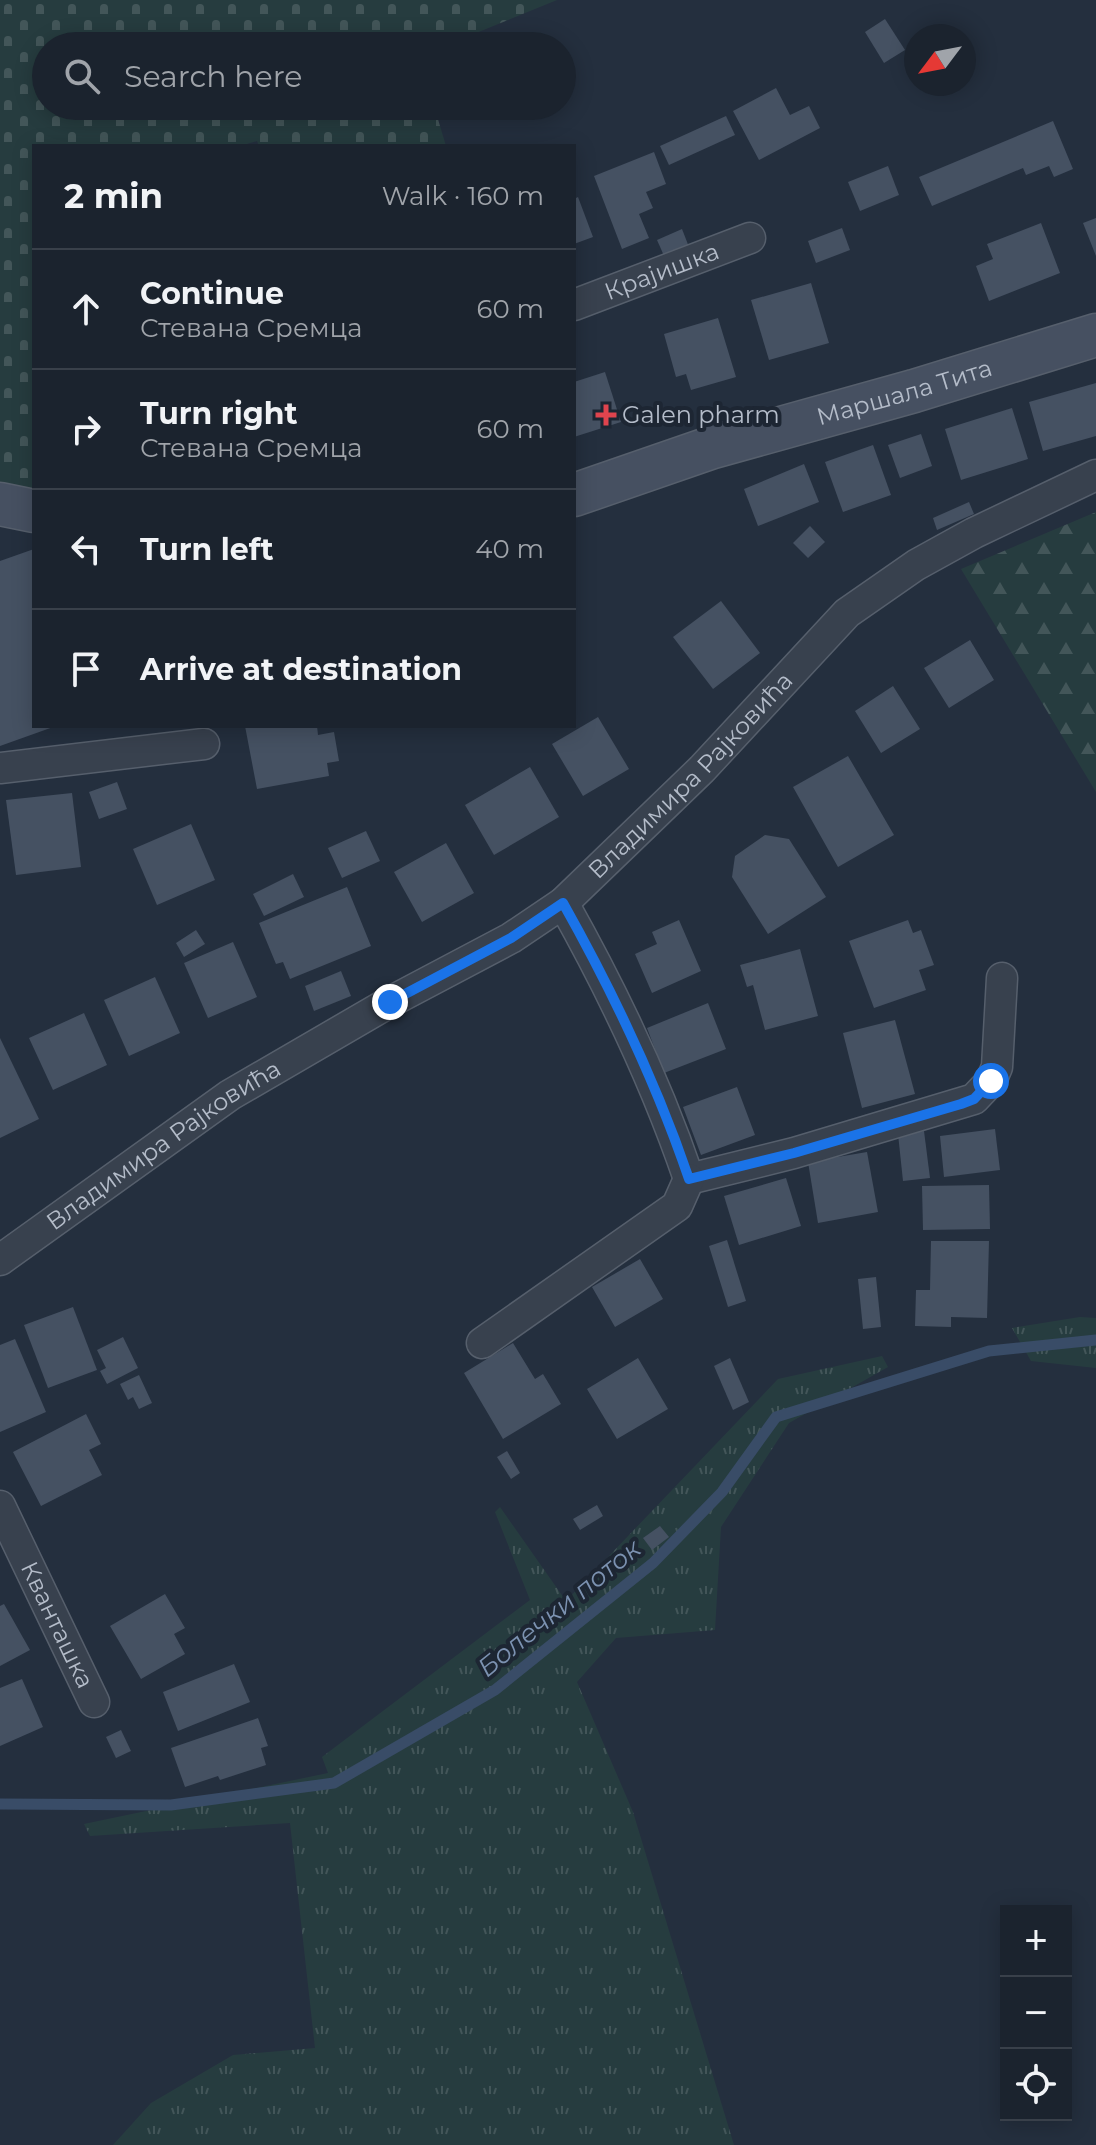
<!DOCTYPE html>
<html lang="en">
<head>
<meta charset="utf-8">
<style>
	body { margin:0; font-family:Montserrat,sans-serif; background:#282f3a; color:#f1f3f6 }
	.controls { position:absolute; right:24px; bottom:24px; display:grid; overflow:hidden; border-radius:0px; box-shadow:0 4px 20px #0003 }
	.controls button { width:72px; height:72px; display:grid; place-items:center; padding:0; border:0; border-bottom:2px solid #39404a; background:#1b232e; color:#f1f3f6; font:40px sans-serif }
	.compass { position:absolute; left:904px; top:24px; width:72px; height:72px; border-radius:50%; background:#1b232e; box-shadow:0 4px 20px #0003; rotate:238deg }
	.stop { position:absolute; width:24px; height:24px; margin:-18px; border:6px solid #1a73e8; border-radius:50%; background:#fff }
	.stop.end { background:#1a73e8; border-color:#fff; box-shadow:0 2px 8px #0008 }
	.list { margin:0; padding:0; list-style:none }
	h2 { display:flex; justify-content:space-between; align-items:center; height:104px; margin:0; padding:0 32px; font-size:34px }
	h2 small { font-size:26px; font-weight:400; color:#a0a4aa }
	.list li { display:grid; grid-template-columns:52px 1fr auto; gap:24px; align-items:center; box-sizing:border-box; height:120px; padding:0 32px; border-top:2px solid #39404a }
	.list b { display:block; font-size:30px; white-space:nowrap }
	.list p { margin:0; font-size:26px; white-space:nowrap; color:#a0a4aa }
	.list em { font-size:26px; font-style:normal; color:#a0a4aa }
	.icon { flex:none; width:44px; height:44px; fill:none; stroke:currentColor; stroke-width:2; stroke-linecap:round; stroke-linejoin:round }
	.map { position:relative; flex:none; width:1096px; height:2145px; overflow:hidden }
	.search { position:absolute; background:#1b232e; box-shadow:0 4px 20px #0003; left:32px; top:32px; width:544px; height:88px; display:flex; align-items:center; gap:20px; box-sizing:border-box; padding:0 28px; border-radius:44px; color:#a0a4aa; font-size:30px }
	.panel { position:absolute; background:#1b232e; box-shadow:0 4px 20px #0003; left:32px; top:144px; width:544px; height:584px; border-radius:0px }
	.map>svg:first-child { display:block }
	.grass { fill:url(#grass-tufts) }
	.forest { fill:url(#forest-firs) }
	.cemetery { fill:url(#cemetery-stones) }
	.lines { fill:none; stroke-linecap:round; stroke-linejoin:round }
	.stream { stroke:#394c67; stroke-width:11 }
	.building { fill:#455162 }
	.street-casing { stroke:#565f6c; stroke-width:33 }
	.secondary-casing { stroke:#565f6c; stroke-width:45 }
	.street { stroke:#38414e; stroke-width:30 }
	.secondary { stroke:#465061; stroke-width:42 }
	.route { stroke:#1a73e8; stroke-width:10 }
	.health-dot { fill:#e0444e; stroke:#1d2633; stroke-width:3 }
	.labels { text-anchor:middle; stroke-width:8; stroke-linejoin:round; paint-order:stroke }
	.street-label { font-size:24px; fill:#b4bcc9; stroke:#1d2633 }
	.poi-label { font-size:24px; fill:#b4bcc9; stroke:#1d2633; text-anchor:start }
	.water-label { font-size:26px; font-style:italic; fill:#7c92b1; stroke:#1d2633 }
</style>
</head>
<body>
<div class="map">
<svg width="1096" height="2145" viewBox="0 0 1096 2145">
	<defs>
		<pattern id="grass-tufts" width="24" height="20" patternUnits="userSpaceOnUse" patternTransform="scale(2)"><rect width="24" height="20" fill="#263c3f"/><path d="M3 7l-1-3M5 7V3M7 7l1-3M15 17l-1-3M17 17v-4M19 17l1-3" fill="none" stroke="#435659"/></pattern>
		<pattern id="forest-firs" width="22" height="20" patternUnits="userSpaceOnUse" patternTransform="scale(2)"><rect width="22" height="20" fill="#263c3f"/><path d="M5 1l3.5 6h-7zM16 11l3.5 6h-7z" fill="#435659"/></pattern>
		<pattern id="cemetery-stones" width="16" height="16" patternUnits="userSpaceOnUse" patternTransform="scale(2)"><rect width="16" height="16" fill="#263c3f"/><path d="M2 7V4a2 2 0 0 1 4 0v3zM10 15v-3a2 2 0 0 1 4 0v3z" fill="#435659"/></pattern>
	</defs>
	<rect width="100%" height="100%" fill="#242f3e"/>
	<g class="grass">
		<path d="M1080,1317L1096,1318V1368L1031,1361L1012,1328Z"/>
		<path d="M882,1356L888,1367L789,1423L721,1527L715,1630L616,1638L577,1682L633,1812L734,2145H113L151,2103L233,2055L315,2048L290,1823L90,1836L84,1824L328,1773L322,1757L530,1600L495,1512L500,1507L566,1601L778,1379Z"/>
	</g>
	<path class="forest" d="M1096,512V792L961,569Z"/>
	<path class="cemetery" d="M0,0H557L444,46H46V106H434L446,146H259L257,141L240,146H34V511L0,504Z"/>
	<g class="lines">
		<path class="stream" d="M0,1804L171,1805L334,1783L495,1690L653,1563L722,1492L776,1417L989,1351L1096,1340"/>
	</g>
	<g class="building">
		<path d="M885,19L905,50L884,63L865,32Z"/>
		<path d="M776,88L790,115L809,106L820,128L759,160L733,111Z"/>
		<path d="M726,116L735,135L669,165L660,146Z"/>
		<path d="M1053,121L1073,169L1054,177L1049,166L1026,175L1023,168L932,206L919,177Z"/>
		<path d="M654,152L666,184L646,192L653,208L639,214L649,238L622,249L594,176Z"/>
		<path d="M888,166L899,195L860,211L848,182Z"/>
		<path d="M578,197L593,237L574,244V199Z"/>
		<path d="M1096,218V256L1083,223Z"/>
		<path d="M1041,223L1060,273L989,301L976,266L993,259L987,244Z"/>
		<path d="M842,228L850,250L816,263L808,241Z"/>
		<path d="M682,229L689,247L665,258L657,240Z"/>
		<path d="M811,283L829,343L769,360L751,300Z"/>
		<path d="M718,318L736,377L691,390L686,374L676,377L664,334Z"/>
		<path d="M605,372L621,422L574,437V382Z"/>
		<path d="M1096,383V436L1043,451L1029,402Z"/>
		<path d="M1012,408L1028,459L961,480L945,429Z"/>
		<path d="M921,434L932,466L900,478L888,445Z"/>
		<path d="M873,445L891,495L843,512L825,462Z"/>
		<path d="M804,464L819,502L758,526L744,489Z"/>
		<path d="M969,502L974,514L937,530L933,518Z"/>
		<path d="M810,526L825,542L808,558L793,543Z"/>
		<path d="M34,549V726H56L0,746V561Z"/>
		<path d="M721,601L760,653L713,689L673,637Z"/>
		<path d="M970,640L994,680L949,708L924,668Z"/>
		<path d="M893,686L920,729L881,753L855,711Z"/>
		<path d="M598,717L629,769L583,796L552,744Z"/>
		<path d="M245,726H317L318,735L334,732L339,761L327,763L329,776L257,789Z"/>
		<path d="M848,756L894,835L838,867L793,787Z"/>
		<path d="M530,767L559,817L494,855L465,805Z"/>
		<path d="M117,782L127,809L99,819L89,792Z"/>
		<path d="M72,793L81,867L16,875L6,800Z"/>
		<path d="M191,824L215,880L157,905L133,849Z"/>
		<path d="M366,831L380,861L342,878L328,848Z"/>
		<path d="M765,835L789,839L826,897L768,934L732,877L735,856Z"/>
		<path d="M446,843L474,893L422,922L394,872Z"/>
		<path d="M293,874L304,897L264,916L253,894Z"/>
		<path d="M347,887L371,946L290,979L283,962L276,964L259,923Z"/>
		<path d="M679,920L701,971L652,993L635,954L657,944L652,932Z"/>
		<path d="M908,920L913,933L921,930L934,965L919,970L926,990L874,1008L849,941Z"/>
		<path d="M196,930L205,944L184,957L176,943Z"/>
		<path d="M233,942L257,997L208,1018L184,963Z"/>
		<path d="M800,949L818,1016L765,1030L753,985L747,987L740,965Z"/>
		<path d="M341,971L351,996L314,1011L305,986Z"/>
		<path d="M155,977L180,1033L129,1056L104,1000Z"/>
		<path d="M708,1003L726,1049L664,1073L647,1028Z"/>
		<path d="M84,1013L107,1065L53,1090L29,1038Z"/>
		<path d="M895,1020L915,1094L862,1108L843,1033Z"/>
		<path d="M0,1038L39,1119L0,1138Z"/>
		<path d="M737,1087L755,1135L701,1155L683,1107Z"/>
		<path d="M995,1129L1000,1170L944,1177L940,1136Z"/>
		<path d="M924,1131L930,1178L903,1181L898,1134Z"/>
		<path d="M867,1152L878,1212L818,1223L808,1162Z"/>
		<path d="M786,1178L801,1226L739,1245L724,1196Z"/>
		<path d="M989,1185L990,1229L923,1230L922,1186Z"/>
		<path d="M727,1240L746,1301L728,1307L709,1246Z"/>
		<path d="M931,1241H989L987,1318L951,1317V1327L915,1326L916,1290H930Z"/>
		<path d="M640,1259L663,1299L615,1327L592,1287Z"/>
		<path d="M876,1277L881,1327L863,1329L858,1279Z"/>
		<path d="M73,1307L97,1370L48,1388L24,1325Z"/>
		<path d="M123,1337L138,1368L107,1384L100,1371L106,1368L97,1350Z"/>
		<path d="M15,1339L46,1412L0,1432V1345Z"/>
		<path d="M513,1343L535,1379L543,1374L561,1404L503,1439L464,1373Z"/>
		<path d="M638,1358L668,1409L617,1439L587,1389Z"/>
		<path d="M730,1358L749,1402L733,1410L714,1366Z"/>
		<path d="M139,1375L152,1403L139,1409L133,1397L128,1400L120,1384Z"/>
		<path d="M86,1414L101,1444L89,1450L102,1475L41,1506L13,1452Z"/>
		<path d="M507,1451L520,1473L511,1479L497,1457Z"/>
		<path d="M597,1505L603,1516L580,1530L573,1519Z"/>
		<path d="M660,1526L669,1537L652,1550L643,1538Z"/>
		<path d="M165,1594L185,1628L174,1634L185,1654L141,1679L110,1626Z"/>
		<path d="M4,1604L30,1650L0,1666V1606Z"/>
		<path d="M234,1664L250,1702L178,1731L163,1692Z"/>
		<path d="M22,1679L43,1727L0,1746V1688Z"/>
		<path d="M258,1718L268,1746L261,1748L266,1765L220,1780L218,1776L185,1787L171,1748Z"/>
		<path d="M121,1730L131,1751L116,1758L106,1737Z"/>
	</g>
	<g class="lines">
		<defs>
			<g id="street">
				<path id="s1" d="M574,305L750,238"/>
				<path d="M0,768L204,744"/>
				<path d="M563,903C613,992 656,1082 689,1179L794,1153L974,1099L991,1081L997,1067L1002,978"/>
				<path id="s2" d="M0,1260L230,1095L390,1002L511,938L563,903L702,769L847,613L916,565L974,533L1096,475"/>
				<path d="M482,1343L677,1206L689,1179"/>
				<path id="s3" d="M0,1506L94,1702"/>
			</g>
			<g id="secondary">
				<path id="s4" d="M574,495L713,447L914,391L1096,335"/>
				<path d="M0,504L34,511"/>
			</g>
		</defs>
		<use href="#street" class="street-casing"/>
		<use href="#secondary" class="secondary-casing"/>
		<use href="#street" class="street"/>
		<use href="#secondary" class="secondary"/>
	</g>
	<g class="lines">
		<path class="route" d="M390,1002L511,938L563,903C613,992 656,1082 689,1179L794,1153L961,1104L974,1099L991,1081"/>
	</g>
	<path class="health-dot" d="M602 403h8v8h8v8h-8v8h-8v-8h-8v-8h8z"/>
	<g class="labels">
		<g class="street-label">
			<text dy="8" stroke="none"><textPath href="#s1" startOffset="94">Крајишка</textPath></text>
			<text dy="8" stroke="none"><textPath href="#s4" startOffset="346">Маршала Тита</textPath></text>
			<text dy="8" stroke="none"><textPath href="#s2" startOffset="848">Владимира Рајковића</textPath></text>
			<text dy="8" stroke="none"><textPath href="#s2" startOffset="200">Владимира Рајковића</textPath></text>
			<text dy="8" stroke="none"><textPath href="#s3" startOffset="132">Кванташка</textPath></text>
		</g>
		<g class="poi-label">
			<text x="622" y="423">Galen pharm</text>
		</g>
		<g class="water-label">
			<text transform="translate(559 1608) rotate(-39)" y="9">Болечки поток</text>
		</g>
	</g>
</svg>
<div class="controls">
<button>+</button>
<button>−</button>
<button><svg class="icon" aria-label="locate" viewBox="0 0 24 24"><circle cx="12" cy="12" r="6"/><path d="M12 2v4M12 18v4M2 12h4M18 12h4"/></svg></button>
</div>
<svg class="compass" viewBox="-18 -18 36 36"><path d="M0-13l5 13h-10z" fill="#e53935"/><path d="M0 13l5-13h-10z" fill="#a0a4aa"/></svg>
<div class="stop" style="left:991px;top:1081px"></div>
<div class="stop end" style="left:390px;top:1002px"></div>
<div class="search"><svg class="icon" aria-label="search" viewBox="0 0 24 24"><circle cx="10" cy="10" r="6"/><path d="M15 15l6 6"/></svg>Search here</div>
<section class="panel">
<h2>2 min<small>Walk · 160 m</small></h2>
<ul class="list">
<li><svg class="icon" aria-label="ahead" viewBox="0 0 24 24"><path d="M12 20V5M6 11l6-6 6 6"/></svg><div><b>Continue</b><p>Стевана Сремца</p></div><em>60 m</em></li>
<li><svg class="icon" aria-label="right" viewBox="0 0 24 24"><path d="M7 20v-9h11M14 6l5 5-5 5"/></svg><div><b>Turn right</b><p>Стевана Сремца</p></div><em>60 m</em></li>
<li><svg class="icon" aria-label="left" viewBox="0 0 24 24"><path d="M17 20v-9H6M10 6l-5 5 5 5"/></svg><div><b>Turn left</b></div><em>40 m</em></li>
<li><svg class="icon" aria-label="arrive" viewBox="0 0 24 24"><path d="M6 21V4h12l-3 4 3 4H6"/></svg><div><b>Arrive at destination</b></div></li>
</ul>
</section>
</div>
</body>
</html>
